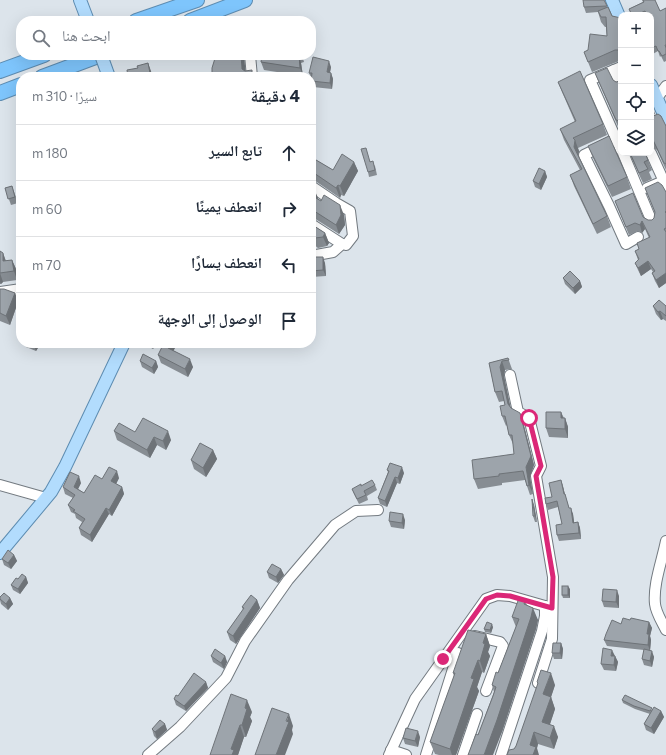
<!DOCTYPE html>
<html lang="ar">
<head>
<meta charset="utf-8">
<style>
	body { margin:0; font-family:Commissioner,"Noto Naskh Arabic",sans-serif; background:#f2f2f3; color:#1f2937; direction:rtl }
	.controls { position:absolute; right:12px; top:12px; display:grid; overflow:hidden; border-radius:8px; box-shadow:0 4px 16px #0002 }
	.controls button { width:36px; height:36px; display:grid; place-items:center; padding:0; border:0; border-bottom:1px solid #e0e1e3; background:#fff; color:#1f2937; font:20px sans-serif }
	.stop { position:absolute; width:12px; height:12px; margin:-9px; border:3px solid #db2777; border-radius:50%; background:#fff }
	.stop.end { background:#db2777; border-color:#fff; box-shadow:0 1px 4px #0008 }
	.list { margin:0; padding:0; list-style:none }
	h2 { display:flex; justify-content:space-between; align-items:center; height:52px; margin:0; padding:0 16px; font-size:17px }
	h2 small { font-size:13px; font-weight:400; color:#747a83 }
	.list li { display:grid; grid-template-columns:26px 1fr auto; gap:12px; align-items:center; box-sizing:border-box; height:56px; padding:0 16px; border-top:1px solid #e0e1e3 }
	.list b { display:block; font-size:15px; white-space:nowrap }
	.list em { font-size:13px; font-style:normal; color:#747a83 }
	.icon { flex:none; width:22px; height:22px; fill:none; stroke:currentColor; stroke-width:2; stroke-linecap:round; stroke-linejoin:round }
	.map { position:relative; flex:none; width:666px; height:755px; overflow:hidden; direction:ltr }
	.search { position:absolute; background:#fff; box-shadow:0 4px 16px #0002; left:16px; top:16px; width:300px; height:44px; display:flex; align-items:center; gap:10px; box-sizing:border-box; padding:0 14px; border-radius:16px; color:#747a83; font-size:15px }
	.panel { position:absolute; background:#fff; box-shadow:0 4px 16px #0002; left:16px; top:72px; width:300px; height:276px; border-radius:16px; direction:rtl }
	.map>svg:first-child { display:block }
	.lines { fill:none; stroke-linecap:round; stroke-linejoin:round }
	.minor-casing { stroke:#737a80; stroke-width:12 }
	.major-casing { stroke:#5d8cb1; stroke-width:14 }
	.highway-casing { stroke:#5d8cb1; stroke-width:16 }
	.minor { stroke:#fff; stroke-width:10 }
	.major { stroke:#b2dcfd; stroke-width:12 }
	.highway { stroke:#7ec5fc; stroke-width:14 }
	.major-bridge-casing { stroke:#5d8cb1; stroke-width:14; stroke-linecap:butt }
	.major-bridge { stroke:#b2dcfd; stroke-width:12 }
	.wall { fill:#878d93 }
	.shaded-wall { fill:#6e7378 }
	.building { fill:#9da4ab; stroke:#6e7378 }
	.route { stroke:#db2777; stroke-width:5 }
</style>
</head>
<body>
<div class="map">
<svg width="666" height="755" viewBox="0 0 666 755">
	<rect width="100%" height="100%" fill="#dce4eb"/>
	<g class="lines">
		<defs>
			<g id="minor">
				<path d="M250,55L252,77"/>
				<path d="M621,67L590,80L621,150"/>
				<path d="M614,70L621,86"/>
				<path d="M657,98L666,86"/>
				<path d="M621,137L584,155L609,206L626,244L638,237"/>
				<path d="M623,153L652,222"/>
				<path d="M651,153L666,186"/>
				<path d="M311,186L336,203L350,211L353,236L346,245L342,244L333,252L311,256"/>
				<path d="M647,188L666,180"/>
				<path d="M311,224L342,244"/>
				<path d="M0,292L21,289"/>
				<path d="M510,375L518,412L529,418L541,466L536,476L553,577L552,639L538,683"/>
				<path d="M0,485L46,498"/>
				<path d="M666,541C662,561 653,584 655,604C656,613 662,622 666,630"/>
				<path d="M475,636L500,642L503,646L486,691"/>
				<path d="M391,750L406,755"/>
				<path d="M148,755L180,727L226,678L245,641L288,580L335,525L356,511L378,510"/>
				<path d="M389,755L415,699L486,599L497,595L510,596L552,608"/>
				<path d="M426,755L458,653"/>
				<path d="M463,755L477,714"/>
				<path d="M501,755L542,631L545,616V606"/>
			</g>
			<g id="major">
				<path d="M80,0L88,21"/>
				<path d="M612,0L621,21"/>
				<path d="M651,85L666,119"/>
				<path d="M0,553L51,492L65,467L124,343"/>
			</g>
			<g id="highway">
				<path d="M136,21L197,0"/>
				<path d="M190,21L245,0"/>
				<path d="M0,71L44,55"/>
				<path d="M42,77L101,55"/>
				<path d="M0,93L21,85"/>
			</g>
		</defs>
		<use href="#minor" class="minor-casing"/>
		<use href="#major" class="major-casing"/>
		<use href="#highway" class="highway-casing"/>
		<use href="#minor" class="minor"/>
		<use href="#major" class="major"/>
		<use href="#highway" class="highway"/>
		<defs>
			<path id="major-bridge" d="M101,55L109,77"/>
		</defs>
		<use href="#major-bridge" class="major-bridge-casing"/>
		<use href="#major-bridge" class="major-bridge"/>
	</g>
	<g class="wall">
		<path d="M604,0L607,7L612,16L621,19V61H619L592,72L584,52L588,50L607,36L606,27H605L601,22L598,12L586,13L584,7Z"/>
		<path d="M642,0H655L660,11L666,8V61L664,62L661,56L660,57L658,51L651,55V15H631L629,9L643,2Z"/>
		<path d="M275,55H302L304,62L301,63L303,76L264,70L261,62L276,56Z"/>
		<path d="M148,63L152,77H128Z"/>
		<path d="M331,67L330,72L331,73L333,79L332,89L313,87L311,81V77L309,73Z"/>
		<path d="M595,73L616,82L620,81L621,80V131H620L599,83Z"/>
		<path d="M558,82L603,124L607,135L578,148L579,151L578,156L607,216L611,227L597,234L574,186L570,175L580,170L564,140L560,129L575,122L562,92Z"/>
		<path d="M651,102L655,114L651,116Z"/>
		<path d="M651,117L666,126V170L657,150L651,147Z"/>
		<path d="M588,146L627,177L631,189L612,197L593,158Z"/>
		<path d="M629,153H645L652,170L649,172L652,179L643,183Z"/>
		<path d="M311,157L333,170L354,162L358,171L344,196L341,195L340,198L314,180H311Z"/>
		<path d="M370,161L375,166L377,175L369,177L368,172Z"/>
		<path d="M545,171L547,177L541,190L535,187L533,181Z"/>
		<path d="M12,186L18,203L11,205L5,188Z"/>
		<path d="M311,186L318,198L317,199L344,215L345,225L339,234L314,218H311Z"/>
		<path d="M645,188L666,192V283L659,288L655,281L652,273L653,272L651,269L641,276L638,270L635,263L638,260L635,251L639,249L637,243L649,238L645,229L642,233L638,231L629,235L615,201L643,217L648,220H652L654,218L655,213Z"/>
		<path d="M311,224L325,233L329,243L327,246L318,248L313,244L311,247Z"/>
		<path d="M0,251L3,253L6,261L12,260L16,269L17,280L3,282L1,284H0Z"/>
		<path d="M311,257L325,263L326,276L311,277Z"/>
		<path d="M563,278L580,281L582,287L575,294L565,284Z"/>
		<path d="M0,289L15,293L18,302L10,325L0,321Z"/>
		<path d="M653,306H666V321L663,319L661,320L656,314Z"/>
		<path d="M25,343H41L36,351L26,347Z"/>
		<path d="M145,343H156L153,349L146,345Z"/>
		<path d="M174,351L193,367L188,377L161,363L158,355Z"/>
		<path d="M508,358L512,369L505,370L504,376L510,407L523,422L534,465L530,477L533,494L530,495L525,480L502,483V485L478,489L474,479L514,454L513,444L509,435L507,425L506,426L502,416L505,405L504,401L499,402L495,392L489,363Z"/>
		<path d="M140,361H156L158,367L154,374L142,367Z"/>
		<path d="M561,412L564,418H565L568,427V438L549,437L546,428Z"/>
		<path d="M114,431L135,432L171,440L166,450L157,445L150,458L117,440Z"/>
		<path d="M213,450L217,459L206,477L194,469L191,460Z"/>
		<path d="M387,470L404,473L400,484L397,483L387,507L380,504L378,498L388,472Z"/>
		<path d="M119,478L116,484L122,487L124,494L112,516L109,514L92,542L81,535L79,528L82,522L76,518L75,514L71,512L68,505L73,498L65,494L63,487L81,483L78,489L84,493L102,479Z"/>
		<path d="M561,480L569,508L573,514L574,523L578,522L580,528L581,539L559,541L557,535L562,524L558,507L548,510L546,504L552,497Z"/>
		<path d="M375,485L377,490L367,496L368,500L359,504L354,494L352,489Z"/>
		<path d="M534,505L537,522H535L533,516Z"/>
		<path d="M405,520L404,529L391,527L389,521Z"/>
		<path d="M14,555L17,561L11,569L4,565L2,559Z"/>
		<path d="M281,569L284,575L278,583L269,578L267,572Z"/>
		<path d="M26,577L28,583L20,594L13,590L11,585L18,579Z"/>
		<path d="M570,589V598H563L562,595Z"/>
		<path d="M619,596V608L604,607L602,601Z"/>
		<path d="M0,597L10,598L13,604L8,610L1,604L0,600Z"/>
		<path d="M257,600L260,608L236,644L230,640L227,632L243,610L242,607Z"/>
		<path d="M525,601L527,605L538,620L536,629L502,732L478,735L494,692L492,685L498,673L516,627L512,617Z"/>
		<path d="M630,620L649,622L652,628L650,636L651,640L650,650L654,657L652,667L644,665L642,659L644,650L607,646L604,640L621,624Z"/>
		<path d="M493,627L491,633L485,632L484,629Z"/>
		<path d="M486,634L490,646L488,652L490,656L484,673L482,672L477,687L479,691L456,755H439L435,754L430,742L454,676L453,673Z"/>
		<path d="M561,643L563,649L562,659H554L552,653Z"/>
		<path d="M211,656H225L227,662L224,669L213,662Z"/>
		<path d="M615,656L618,662L616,671L604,670L601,664Z"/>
		<path d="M206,682L208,688L186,711L176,705L174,699L178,696Z"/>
		<path d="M537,682L555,685L551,697L555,709L550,724L558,737L554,749L538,744L537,748L514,749L516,746L538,685Z"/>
		<path d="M622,700L652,710L661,711L664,717L654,734L646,730L644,724L650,714L635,709L623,703Z"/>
		<path d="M252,712L250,717L252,721L246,737H244L238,755H210Z"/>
		<path d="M165,724L167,730L157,739L154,736L152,729Z"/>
		<path d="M420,737L418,747L405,744L403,738Z"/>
	</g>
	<g class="shaded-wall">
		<path d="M241,55H244L246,77L242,69Z"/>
		<path d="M299,55L301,63L303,76L300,68Z"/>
		<path d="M329,61L331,67L329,78L327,72Z"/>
		<path d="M148,63L151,71L152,77L150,73Z"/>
		<path d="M331,73L333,79L332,89L330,83Z"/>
		<path d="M575,140L579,151L578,158L574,147Z"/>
		<path d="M354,162L358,171L344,196L340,186Z"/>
		<path d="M545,171L547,177L541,190L539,184Z"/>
		<path d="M338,185L341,195L340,198L336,188Z"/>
		<path d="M314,189L318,198L314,205L311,195Z"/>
		<path d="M340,205L344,215L345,225L339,234L336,225Z"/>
		<path d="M642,221L645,229L642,233L640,225Z"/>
		<path d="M325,233L329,243L327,246L323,237Z"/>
		<path d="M311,240L313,244L311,247Z"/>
		<path d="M3,253L6,262L3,261Z"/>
		<path d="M323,257L325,263L326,276L323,270Z"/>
		<path d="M12,260L16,269L17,280L14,271Z"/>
		<path d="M648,261L651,269L641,276L638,268Z"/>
		<path d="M0,273L3,282L1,284L0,282Z"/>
		<path d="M666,273V283L659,288L656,280Z"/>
		<path d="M580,281L582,287L575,294L573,288Z"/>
		<path d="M15,293L18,302L10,325L6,316Z"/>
		<path d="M660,311L663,319L661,320L658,312Z"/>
		<path d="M35,343H41L36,351L34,345Z"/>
		<path d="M151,343H156L153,349Z"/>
		<path d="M171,343H178L171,355L168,348Z"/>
		<path d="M190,359L193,367L188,377L185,369Z"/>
		<path d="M156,361L158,367L154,374L152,368Z"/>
		<path d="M502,361L505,370L504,376L512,414L508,404L500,367Z"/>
		<path d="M561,412L564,421L561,418Z"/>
		<path d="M520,413L523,422L534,465L530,477L533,494L529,485L526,467Z"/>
		<path d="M565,418L568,427V438L565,429Z"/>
		<path d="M168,431L171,440L166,450L163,441Z"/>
		<path d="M154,437L157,445L150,458L147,450Z"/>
		<path d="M213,450L217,459L206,477L203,468Z"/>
		<path d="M402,467L404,473L400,484L398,478Z"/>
		<path d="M117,471L119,478L114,488L111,481Z"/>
		<path d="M79,476L81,483L76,493L74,487Z"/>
		<path d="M395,477L397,483L387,507L385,501Z"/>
		<path d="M561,480L563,486L566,500L564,494Z"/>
		<path d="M122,487L124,494L112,516L109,510Z"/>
		<path d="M532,499L534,505L537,522L535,516Z"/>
		<path d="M106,508L109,514L92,542L90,535Z"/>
		<path d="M571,508L573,514L575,529L573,523Z"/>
		<path d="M403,514L405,520L404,529L402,523Z"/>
		<path d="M578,522L580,528L581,539L579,533Z"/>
		<path d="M14,555L17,561L11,569L8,563Z"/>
		<path d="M281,569L284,575L278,583L276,577Z"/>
		<path d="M26,577L28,583L20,594L18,589Z"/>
		<path d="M568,586L570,589V598L568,595Z"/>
		<path d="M617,590L619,596V608L616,602Z"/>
		<path d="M10,598L13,604L8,610L6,604Z"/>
		<path d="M257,600L260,608L236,644L233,636Z"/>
		<path d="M533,608L538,620L536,629L502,732L493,755H484Z"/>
		<path d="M649,622L652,628L650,636L651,640L650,651L648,645L647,634Z"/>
		<path d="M492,624L493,627L491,633L490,630Z"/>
		<path d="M486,634L490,646L488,652L490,656L484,673L480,661L483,643Z"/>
		<path d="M561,643L563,649L562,659L560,653Z"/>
		<path d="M612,650L615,656H611Z"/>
		<path d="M652,651L654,657L652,667L650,661Z"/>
		<path d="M225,656L227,662L224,669L221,663Z"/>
		<path d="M615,656L618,662L616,671L614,665Z"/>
		<path d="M478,660L482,672L477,687L479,691L456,755H452L450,749L471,678Z"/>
		<path d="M551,673L555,685L548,706L543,694Z"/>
		<path d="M206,682L208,688L186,711L184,706Z"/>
		<path d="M551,697L555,709L547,733L542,722Z"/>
		<path d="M247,700L252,712L250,717L252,721L246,737L242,725L245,708Z"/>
		<path d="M661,711L664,717L654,734L651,728Z"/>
		<path d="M289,714L293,726L292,730L293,734L285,755H276Z"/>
		<path d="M165,724L167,730L157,739L155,732Z"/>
		<path d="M240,725L244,737L238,755H232L231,749Z"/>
		<path d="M554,726L558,737L554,749L550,738Z"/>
		<path d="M418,731L420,737L418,747L415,741Z"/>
		<path d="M534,732L538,744L537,748L539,755H533L530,745Z"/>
	</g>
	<g class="building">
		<path d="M583,0H604L607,6L584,7Z"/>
		<path d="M643,0H655L660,11L666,8V45H665L666,48V54L662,56L659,51H658L656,46L651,48V15H647L645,11L636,15H632L629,9L644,2Z"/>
		<path d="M608,7L612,16L621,18V52L618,50H615L588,62L584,52L588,50L590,34L607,36L606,17H601L598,11Z"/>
		<path d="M216,55H241L242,69L245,71L252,70V77H212V68Z"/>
		<path d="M262,55L276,56L275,55H299L300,68L261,62Z"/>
		<path d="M313,57L329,61L327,72L331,73L330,83L311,81L312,73H309Z"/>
		<path d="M621,61V69L619,63Z"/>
		<path d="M148,63L150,73L144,75V77H128L127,70L138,68L137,66Z"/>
		<path d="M607,68L613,80L616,82L620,81L621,80V122L620,121L616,120L595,73Z"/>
		<path d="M580,71L603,124L573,138L575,140L574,147L607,216L593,224L570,175L582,169L560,129L576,121L558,82Z"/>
		<path d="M260,76L278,77H260Z"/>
		<path d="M658,114L661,116L666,126V164L664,163L653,140L651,138V117Z"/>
		<path d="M609,136L627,177L608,186L588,146Z"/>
		<path d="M366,148L370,162L373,161L375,170L368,172L361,149Z"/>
		<path d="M630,153H645L648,160L644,162L648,169L639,173Z"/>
		<path d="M342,154L354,162L340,186L338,185L336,188L311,171V157L333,170Z"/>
		<path d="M539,168L545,171L539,184L533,181Z"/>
		<path d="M658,182L662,185L666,192V211L665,212L666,213V228L664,229L666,232V273L656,280L652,273L655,271L648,261L638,268L635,263L639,259L635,251L639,249L637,243L650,237L642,221L640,225L635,223L626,227L615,201L633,193L643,217L648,220H652L654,218L655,212L645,188Z"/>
		<path d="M12,186L15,197L8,199L5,188Z"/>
		<path d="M311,186L314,189L311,195Z"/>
		<path d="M311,195L321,201L324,195L340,205L341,215L336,225L311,209Z"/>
		<path d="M311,224L325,233L323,237L315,238L311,236Z"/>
		<path d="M0,251L3,253V261L12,260L14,271L0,273Z"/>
		<path d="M311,257H323V270L311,271Z"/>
		<path d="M570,271L580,281L573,288L563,278Z"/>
		<path d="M0,289H4L15,293L6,316L0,313Z"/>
		<path d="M659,300L666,306V316L660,311L658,312L653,306Z"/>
		<path d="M29,343H35L34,345Z"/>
		<path d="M164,343H171L168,348L190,359L185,369L158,355Z"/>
		<path d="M143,354L156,361L152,368L140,361Z"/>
		<path d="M508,358L509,360L502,361L500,367L508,404L511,408L520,413L531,456L526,467L529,485L527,486L523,471L499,474V476L474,479L472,460L514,454L512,435H509L505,416H502L500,406L505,405L502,391L495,392L489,363Z"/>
		<path d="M546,412H561V418H565V429L546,428Z"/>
		<path d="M143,418L168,431L163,441L154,437L147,450L114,431L119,423L135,432Z"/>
		<path d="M200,443L213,450L203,468L191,460Z"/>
		<path d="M390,463L402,467L398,478L395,477L385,501L378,498L389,471L387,470Z"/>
		<path d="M109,467L117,471L111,481L122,487L109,510L106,508L90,535L79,528L85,519L73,511L75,510L68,505L75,495L63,487L70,472L79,476L74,487L84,493L95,475L102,479Z"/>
		<path d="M372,480L375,485L364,491L366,495L357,499L352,489L361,484V486Z"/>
		<path d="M561,480L564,494H565L569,508H571L573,523L578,522L579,533L557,535L556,525L562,524L557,501L546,504L545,498L552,497L549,483Z"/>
		<path d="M532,499L535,516H533Z"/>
		<path d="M390,512L403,514L402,523L389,521Z"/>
		<path d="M8,550L14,555L8,563L2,559Z"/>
		<path d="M272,564L281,569L276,577L267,572Z"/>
		<path d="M22,574L26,577L18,589L11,585L16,578L18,579Z"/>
		<rect x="562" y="586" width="6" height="9"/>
		<path d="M603,589L617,590L616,602L602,601Z"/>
		<path d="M4,593L10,598L6,604L0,599V597Z"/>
		<path d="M251,595L257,600L233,636L227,632L244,608L242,607Z"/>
		<path d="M519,598L525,601L524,604L533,608L531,617L497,720L484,755H468L476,734L478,735L493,696L496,687L492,685L496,672L498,673L519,619L512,617Z"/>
		<path d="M623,618L630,620L631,618L649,622L647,634H649L648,645L604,640L606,634L612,620L621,624Z"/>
		<path d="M487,622L492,624L490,630L484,629Z"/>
		<path d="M468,630L486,634L483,643L485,644L480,661L478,660L471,678L474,679L450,749L430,742L455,673H453Z"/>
		<path d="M553,643H561L560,653H552Z"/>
		<path d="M603,648L612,650L611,656H615L614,665L601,664Z"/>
		<path d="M215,649L225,656L221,663L211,656Z"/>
		<path d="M644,649L652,651L650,661L642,659Z"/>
		<path d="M541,670L551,673L543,694L551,697L542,722L554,726L550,738L534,732L530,745L536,747L533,755H507L509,750L514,749L516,746L538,683L537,682Z"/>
		<path d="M194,673L206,682L184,706L174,699L176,695L178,696Z"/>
		<path d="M231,694L247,700L245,708L247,709L242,725H240L231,749L234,750L232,755H210Z"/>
		<path d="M625,695L652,708L650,711L634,706L622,700Z"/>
		<path d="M654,707L661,711L651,728L644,724Z"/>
		<path d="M272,708L289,714L286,721L289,722L276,755H255Z"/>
		<path d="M160,720L165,724L155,732L152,729Z"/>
		<path d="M406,728L418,731L415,741L403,738Z"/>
	</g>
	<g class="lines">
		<path class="route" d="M443,659L486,599L497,595L510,596L552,608L553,577L536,476L541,466L529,418"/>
	</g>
</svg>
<div class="controls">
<button>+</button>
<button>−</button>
<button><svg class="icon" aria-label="locate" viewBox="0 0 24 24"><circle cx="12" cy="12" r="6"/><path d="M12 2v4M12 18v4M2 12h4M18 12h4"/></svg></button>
<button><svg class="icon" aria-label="layers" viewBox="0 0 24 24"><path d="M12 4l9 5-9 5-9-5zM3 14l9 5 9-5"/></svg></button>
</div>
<div class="stop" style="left:529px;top:418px"></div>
<div class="stop end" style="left:443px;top:659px"></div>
<div class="search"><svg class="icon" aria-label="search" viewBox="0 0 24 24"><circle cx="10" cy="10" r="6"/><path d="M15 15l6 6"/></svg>ابحث هنا</div>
<section class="panel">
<h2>4 دقيقة<small>سيرًا · 310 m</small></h2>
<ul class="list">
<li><svg class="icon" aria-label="ahead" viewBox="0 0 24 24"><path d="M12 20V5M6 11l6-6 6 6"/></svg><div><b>تابع السير</b></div><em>180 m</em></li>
<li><svg class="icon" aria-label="right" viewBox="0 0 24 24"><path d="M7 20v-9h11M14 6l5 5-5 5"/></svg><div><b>انعطف يمينًا</b></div><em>60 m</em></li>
<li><svg class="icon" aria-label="left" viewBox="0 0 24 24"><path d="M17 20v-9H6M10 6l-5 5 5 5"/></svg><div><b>انعطف يسارًا</b></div><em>70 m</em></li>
<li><svg class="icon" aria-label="arrive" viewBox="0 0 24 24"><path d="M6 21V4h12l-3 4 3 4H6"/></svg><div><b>الوصول إلى الوجهة</b></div></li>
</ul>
</section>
</div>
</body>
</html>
